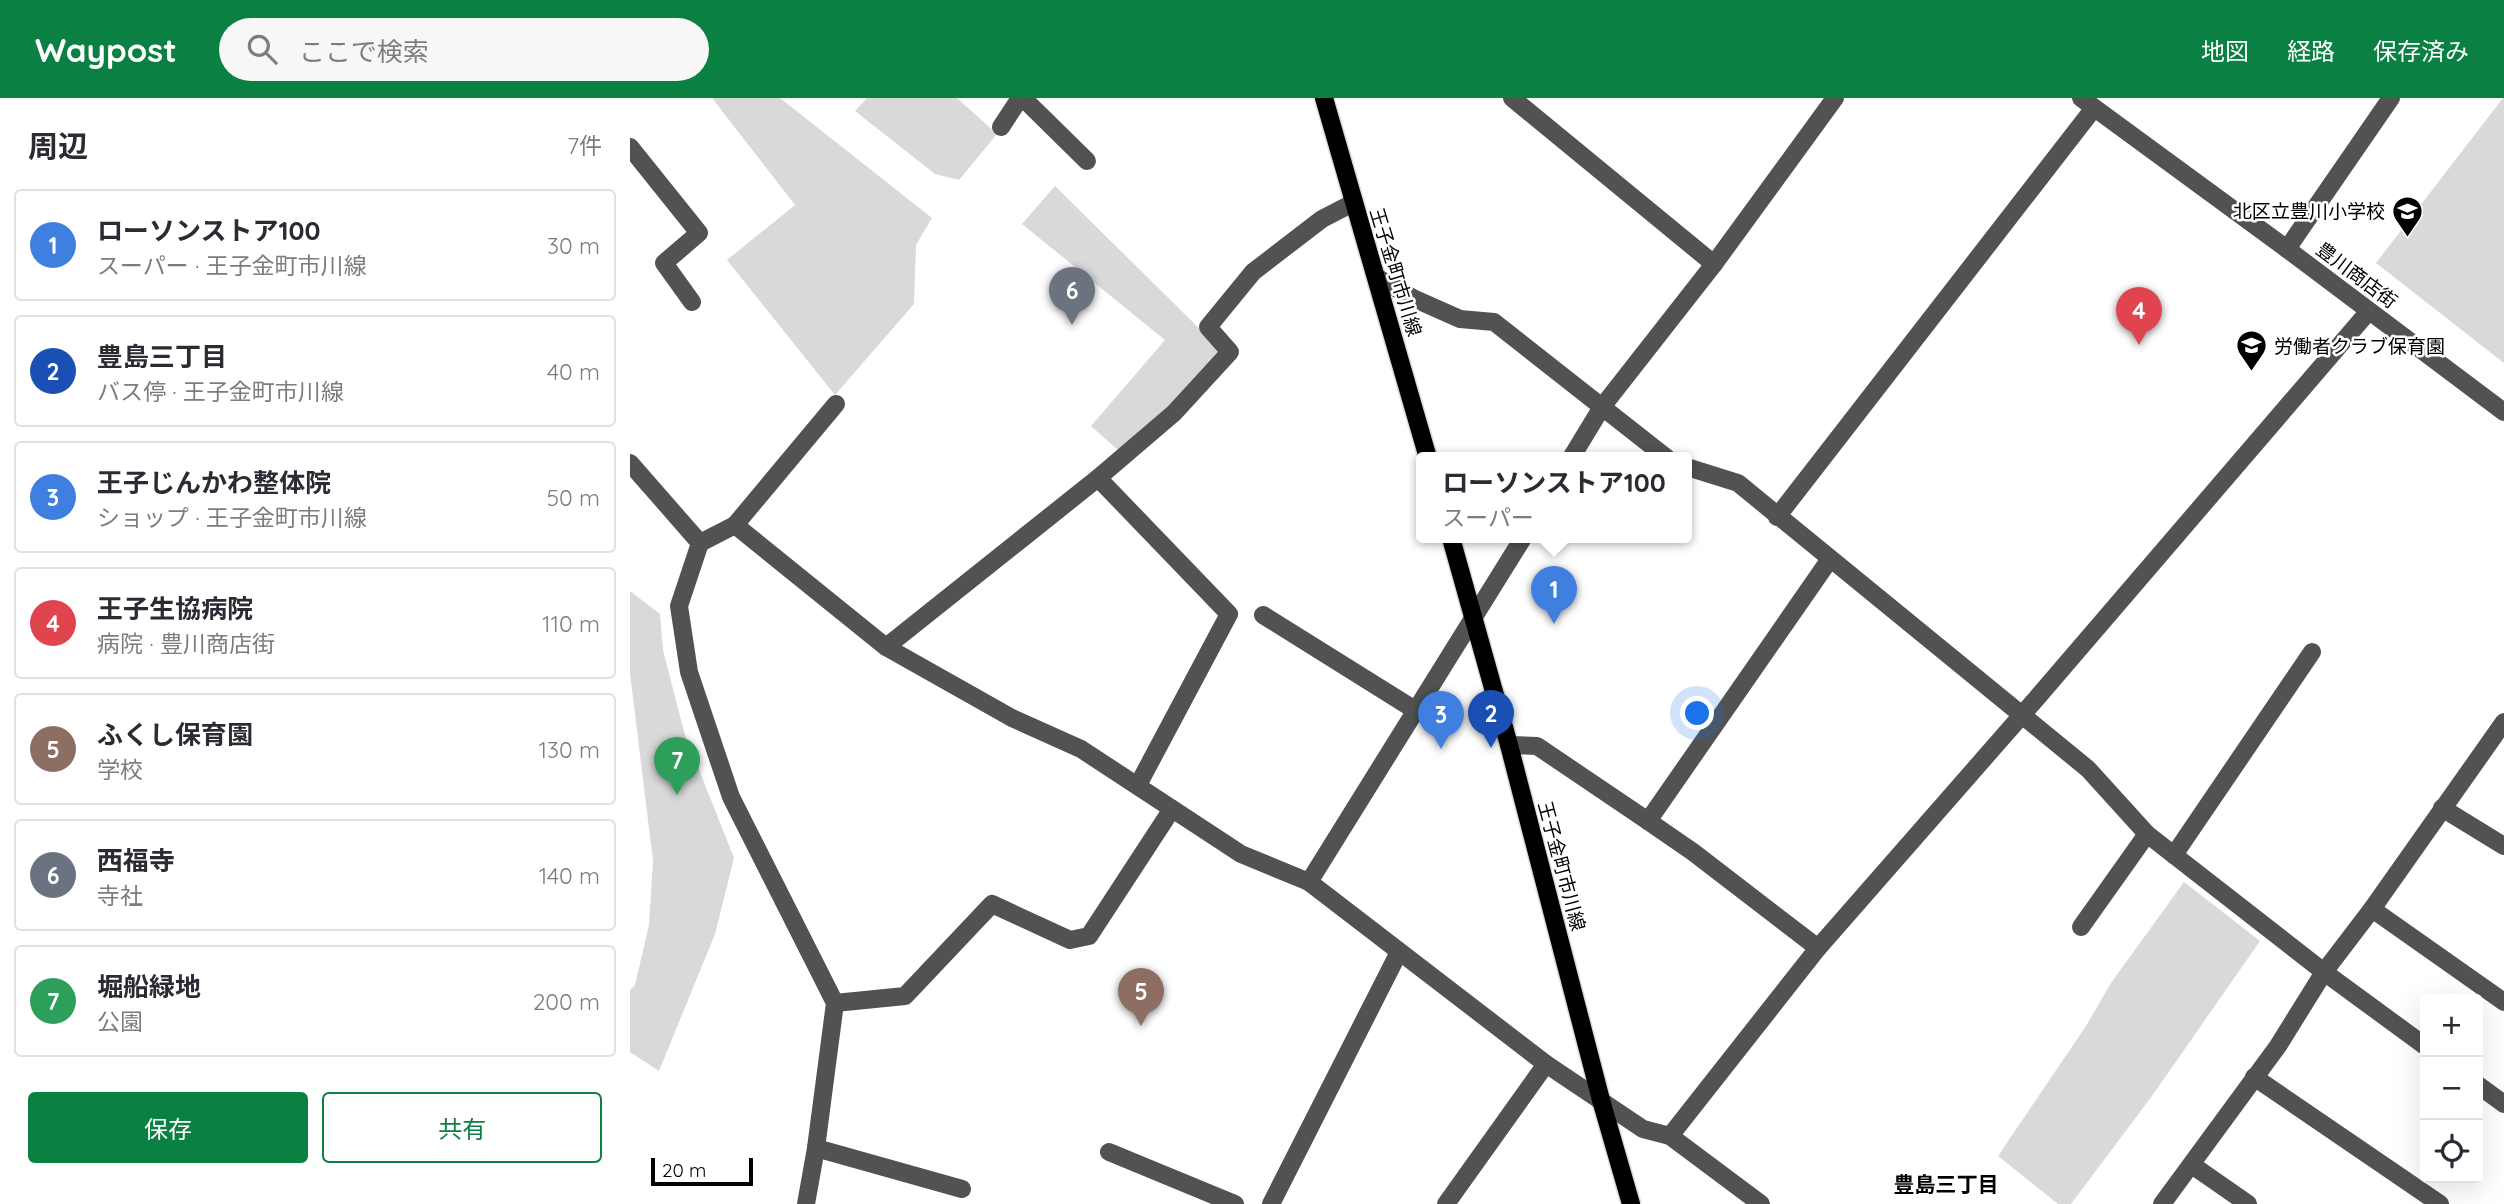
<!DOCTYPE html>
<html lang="ja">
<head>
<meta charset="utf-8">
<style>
	body { margin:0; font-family:Quicksand,"Noto Sans JP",sans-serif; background:#f7f7f7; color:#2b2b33 }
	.controls { position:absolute; right:21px; bottom:21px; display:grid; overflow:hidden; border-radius:7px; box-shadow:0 7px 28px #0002 }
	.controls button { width:63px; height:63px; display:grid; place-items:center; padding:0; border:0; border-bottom:2px solid #e1e1e2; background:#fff; color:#2b2b33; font:35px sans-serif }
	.scale { position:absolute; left:21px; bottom:18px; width:102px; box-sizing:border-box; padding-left:7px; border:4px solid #000; border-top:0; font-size:19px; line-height:24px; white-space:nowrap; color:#000; -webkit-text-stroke:5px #fff; paint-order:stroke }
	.you { position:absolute; left:1068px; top:616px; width:24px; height:24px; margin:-18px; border:5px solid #fff; border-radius:50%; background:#1a73e8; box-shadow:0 0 0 10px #1a73e833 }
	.badge { display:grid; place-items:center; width:46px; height:46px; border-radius:50%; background:#0b8043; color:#fff; font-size:23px; font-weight:700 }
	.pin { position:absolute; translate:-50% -58px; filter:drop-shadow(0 2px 4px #0008) }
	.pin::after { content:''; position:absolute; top:37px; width:24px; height:21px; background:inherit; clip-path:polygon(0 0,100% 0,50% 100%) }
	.popup { position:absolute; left:786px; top:354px; width:276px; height:91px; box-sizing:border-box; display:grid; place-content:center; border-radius:7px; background:#fff; filter:drop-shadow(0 2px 5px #0005); font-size:23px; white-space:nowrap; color:#7c7c81 }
	.popup b { font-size:26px; color:#2b2b33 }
	.popup::after { content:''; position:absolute; left:50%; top:100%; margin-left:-14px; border:14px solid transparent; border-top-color:#fff }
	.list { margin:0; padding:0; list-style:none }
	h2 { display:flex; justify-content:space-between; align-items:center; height:91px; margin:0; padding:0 28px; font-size:30px }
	h2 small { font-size:23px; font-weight:400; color:#7c7c81 }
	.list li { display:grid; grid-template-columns:46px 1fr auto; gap:21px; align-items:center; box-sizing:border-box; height:112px; margin:0 14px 14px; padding:0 14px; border:2px solid #e1e1e2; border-radius:7px }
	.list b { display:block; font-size:26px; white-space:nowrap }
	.list p { margin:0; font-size:23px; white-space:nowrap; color:#7c7c81 }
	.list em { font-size:23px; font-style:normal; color:#7c7c81 }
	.actions { display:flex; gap:14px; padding:21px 28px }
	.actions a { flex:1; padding:16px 0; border:2px solid #0b8043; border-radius:7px; text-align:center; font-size:24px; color:#0b8043 }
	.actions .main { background:#0b8043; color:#fff }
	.icon { flex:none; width:38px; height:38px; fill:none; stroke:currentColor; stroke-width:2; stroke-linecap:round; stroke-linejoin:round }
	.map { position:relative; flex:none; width:1874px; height:1106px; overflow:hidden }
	header { display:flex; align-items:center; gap:42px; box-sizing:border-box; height:98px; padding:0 35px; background:#0b8043; color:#fff }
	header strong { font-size:33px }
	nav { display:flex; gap:38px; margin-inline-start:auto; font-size:24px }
	.search { width:490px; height:63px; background:#f7f7f7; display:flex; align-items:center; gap:18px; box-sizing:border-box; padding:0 24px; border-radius:38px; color:#7c7c81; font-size:26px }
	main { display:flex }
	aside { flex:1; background:#fff }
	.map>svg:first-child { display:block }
	.green { fill:#d9d9d9 }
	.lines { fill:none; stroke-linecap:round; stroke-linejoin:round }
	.major-casing { stroke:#dbdbdb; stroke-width:21 }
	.minor { stroke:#525252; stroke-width:18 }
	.major { stroke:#000; stroke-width:18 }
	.labels { text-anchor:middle; stroke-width:5; stroke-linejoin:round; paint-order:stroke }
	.poi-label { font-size:19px; fill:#000; stroke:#fff; text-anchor:end }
	.street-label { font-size:19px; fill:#000; stroke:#fff }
	.neighbourhood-label { font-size:21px; font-weight:bold; fill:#000; stroke:#fff }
</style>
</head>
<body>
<header>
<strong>Waypost</strong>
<div class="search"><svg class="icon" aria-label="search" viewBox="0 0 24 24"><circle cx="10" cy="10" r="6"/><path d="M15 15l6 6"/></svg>ここで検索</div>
<nav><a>地図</a><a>経路</a><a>保存済み</a></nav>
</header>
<main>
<aside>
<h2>周辺<small>7件</small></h2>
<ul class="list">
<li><span class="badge" style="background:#3f7fe0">1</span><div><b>ローソンストア100</b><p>スーパー · 王子金町市川線</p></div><em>30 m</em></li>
<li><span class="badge" style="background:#1a4fb4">2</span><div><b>豊島三丁目</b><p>バス停 · 王子金町市川線</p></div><em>40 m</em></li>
<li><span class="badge" style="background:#3f7fe0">3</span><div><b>王子じんかわ整体院</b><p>ショップ · 王子金町市川線</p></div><em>50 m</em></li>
<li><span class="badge" style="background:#e0444e">4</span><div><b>王子生協病院</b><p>病院 · 豊川商店街</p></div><em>110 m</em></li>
<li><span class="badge" style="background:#8d6e63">5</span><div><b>ふくし保育園</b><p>学校</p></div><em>130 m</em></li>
<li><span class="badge" style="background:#6b7280">6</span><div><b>西福寺</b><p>寺社</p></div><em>140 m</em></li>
<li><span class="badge" style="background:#2e9e5b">7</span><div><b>堀船緑地</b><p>公園</p></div><em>200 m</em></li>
</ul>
<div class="actions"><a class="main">保存</a><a>共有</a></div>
</aside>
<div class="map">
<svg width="1874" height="1106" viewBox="0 0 1874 1106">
	<rect width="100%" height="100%" fill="#fff"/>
	<g class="green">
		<path d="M82,0H150L302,120L286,147L284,206L205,297L97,162L165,107Z"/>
		<path d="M237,0H327L367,36L329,82L305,76L225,13Z"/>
		<path d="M1873,0H1874V265L1746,165Z"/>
		<path d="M425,88L591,252L541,309L489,353L461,328L535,242L392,126Z"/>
		<path d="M0,493L30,516L33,552L54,634L104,760L85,836L29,973L0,954V892L5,887L19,827L23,763L0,575Z"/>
		<path d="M1554,784L1630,843L1522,998L1441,1106H1428L1368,1058L1456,928L1481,885Z"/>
	</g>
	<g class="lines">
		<defs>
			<g id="major">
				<path d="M694,0L798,360"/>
				<path d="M821,440L879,647L971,1002L1001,1106"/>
			</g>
		</defs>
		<use href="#major" class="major-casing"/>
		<g class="minor">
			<path d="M393,0L457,63"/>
			<path d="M882,0L1084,166"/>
			<path d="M1451,0L1657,151L1874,314"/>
			<path d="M371,29L390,0"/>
			<path d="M0,49L69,135L34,165L62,204"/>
			<path d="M1657,151L1761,0"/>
			<path d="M748,180L785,201L830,221L864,224L1037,360"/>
			<path d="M941,360L972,309L1084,166L1205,0"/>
			<path d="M0,365L70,445L49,508L59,574L101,699L205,905L186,1050L176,1106"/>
			<path d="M1057,369L1108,385L1458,671L1517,736L1694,874L1795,948"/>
			<path d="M468,380L599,516L508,687"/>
			<path d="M1147,419L1464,10"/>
			<path d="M105,427L206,306"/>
			<path d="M893,440L679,784L916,966L1013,1031L1040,1038L1131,1106"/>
			<path d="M70,445L105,427L256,549L382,620L451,651L611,756L679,784"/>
			<path d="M633,517L785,612"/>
			<path d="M256,549L468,380L544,315L600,254L578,229L623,174L692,121L723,105"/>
			<path d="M879,647L907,648L1018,723L1200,461"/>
			<path d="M1812,710L1874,748"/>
			<path d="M1018,723L1063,754L1188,850"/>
			<path d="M1544,757L1682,554"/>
			<path d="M1742,811L1874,904"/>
			<path d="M1451,829L1517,736"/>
			<path d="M205,905L275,898L362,806L440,842L459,838L542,711"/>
			<path d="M1624,979L1810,1106"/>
			<path d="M1848,987L1874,1006"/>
			<path d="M1040,1038L1188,850L1406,601L1739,213"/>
			<path d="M186,1050L332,1091"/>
			<path d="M479,1054L605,1106"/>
			<path d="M1562,1067L1618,1106"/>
			<path d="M641,1106L769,854"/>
			<path d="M816,1106L916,966"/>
			<path d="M1532,1106L1648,948L1694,874L1742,811L1874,624"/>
		</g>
		<use href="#major" class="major"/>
	</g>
	<defs>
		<symbol id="school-pin" viewBox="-11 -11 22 30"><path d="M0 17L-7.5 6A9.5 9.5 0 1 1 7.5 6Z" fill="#000" stroke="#fff"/><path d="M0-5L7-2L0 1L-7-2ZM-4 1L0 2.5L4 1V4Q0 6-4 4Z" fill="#fff"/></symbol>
	</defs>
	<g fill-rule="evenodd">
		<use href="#school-pin" x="1760" y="96" width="35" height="47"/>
		<use href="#school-pin" x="1604" y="230" width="35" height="47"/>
	</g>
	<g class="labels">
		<g class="poi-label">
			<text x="1755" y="120">北区立豊川小学校</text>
			<text x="1644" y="255" text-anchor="start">労働者クラブ保育園</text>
		</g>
		<g class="street-label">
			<text transform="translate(766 174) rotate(73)" y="7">王子金町市川線</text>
			<text transform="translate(1727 177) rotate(37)" y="7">豊川商店街</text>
			<text transform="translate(932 768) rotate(75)" y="7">王子金町市川線</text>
		</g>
		<g class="neighbourhood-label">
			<text x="1316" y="1094">豊島三丁目</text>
		</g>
	</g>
</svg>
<div class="controls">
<button>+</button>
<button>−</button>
<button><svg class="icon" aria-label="locate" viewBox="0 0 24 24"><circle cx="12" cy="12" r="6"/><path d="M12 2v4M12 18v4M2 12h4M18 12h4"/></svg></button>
</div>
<div class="scale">20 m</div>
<div class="you"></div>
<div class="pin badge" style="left:924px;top:526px;background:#3f7fe0">1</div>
<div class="popup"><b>ローソンストア100</b>スーパー</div>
<div class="pin badge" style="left:861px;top:650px;background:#1a4fb4">2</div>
<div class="pin badge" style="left:811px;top:651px;background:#3f7fe0">3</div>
<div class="pin badge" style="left:1509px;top:247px;background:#e0444e">4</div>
<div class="pin badge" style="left:511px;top:928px;background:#8d6e63">5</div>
<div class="pin badge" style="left:442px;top:227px;background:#6b7280">6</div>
<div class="pin badge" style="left:47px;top:697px;background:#2e9e5b">7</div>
</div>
</main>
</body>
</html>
